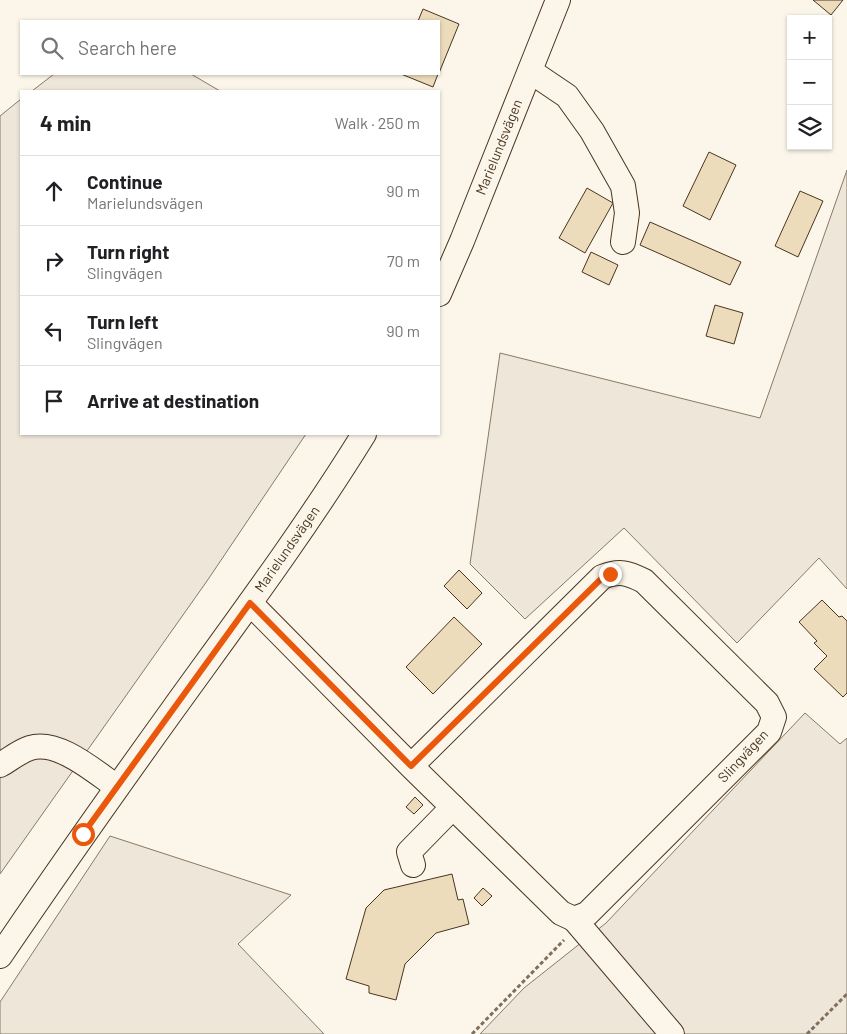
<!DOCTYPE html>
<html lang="en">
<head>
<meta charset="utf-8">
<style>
	body { margin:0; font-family:Barlow,sans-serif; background:#f6f6f6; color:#202124 }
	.controls { position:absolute; right:15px; top:15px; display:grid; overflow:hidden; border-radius:0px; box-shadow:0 1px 4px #0004 }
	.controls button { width:45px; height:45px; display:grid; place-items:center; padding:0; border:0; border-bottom:1px solid #e0e0e0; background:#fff; color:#202124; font:25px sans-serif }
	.stop { position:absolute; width:15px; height:15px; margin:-11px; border:4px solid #ea580c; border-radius:50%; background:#fff }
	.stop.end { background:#ea580c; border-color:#fff; box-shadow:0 1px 5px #0008 }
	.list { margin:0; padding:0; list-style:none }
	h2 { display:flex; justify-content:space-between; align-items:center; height:65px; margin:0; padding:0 20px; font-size:21px }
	h2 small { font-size:16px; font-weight:400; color:#757577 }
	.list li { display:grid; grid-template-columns:32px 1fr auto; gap:15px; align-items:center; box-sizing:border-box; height:70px; padding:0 20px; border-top:1px solid #e0e0e0 }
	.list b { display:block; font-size:19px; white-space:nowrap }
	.list p { margin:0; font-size:16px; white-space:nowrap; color:#757577 }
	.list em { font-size:16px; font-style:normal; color:#757577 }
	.icon { flex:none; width:28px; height:28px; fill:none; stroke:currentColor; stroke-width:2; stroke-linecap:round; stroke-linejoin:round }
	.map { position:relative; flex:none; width:847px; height:1034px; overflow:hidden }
	.search { position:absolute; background:#fff; box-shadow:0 1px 4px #0004; left:20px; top:20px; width:420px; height:55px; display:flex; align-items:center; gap:12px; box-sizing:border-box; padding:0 18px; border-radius:0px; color:#757577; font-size:19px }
	.panel { position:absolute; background:#fff; box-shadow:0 1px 4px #0004; left:20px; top:90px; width:420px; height:345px; border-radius:0px }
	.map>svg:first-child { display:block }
	.green { fill:#ede6d9; stroke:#887966 }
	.building { fill:#ecdcbc; stroke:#4a3520 }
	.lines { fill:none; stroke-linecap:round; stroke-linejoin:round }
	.minor-casing { stroke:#4a3520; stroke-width:26 }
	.path { stroke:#7f6f5c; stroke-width:3; stroke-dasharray:4 2.5; stroke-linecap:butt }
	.minor { stroke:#fbf6e9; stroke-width:24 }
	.route { stroke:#ea580c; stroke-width:6 }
	.labels { text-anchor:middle; stroke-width:4; stroke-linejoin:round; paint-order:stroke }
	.street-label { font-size:14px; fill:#4a3520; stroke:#fbf6e9 }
</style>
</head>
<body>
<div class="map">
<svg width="847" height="1034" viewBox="0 0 847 1034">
	<rect width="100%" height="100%" fill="#fbf6e9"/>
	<g class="green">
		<path d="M54,74H191L220,91H32Z"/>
		<path d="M21,99V434H306L207,581L0,874V116Z"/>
		<path d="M847,170V589L819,558L737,643L624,528L525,619L470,564L500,353L760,418Z"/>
		<path d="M805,713L840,744L847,738V1034H480L524,988L606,923Z"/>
		<path d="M110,836L291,895L238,944L324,1034H0V1002Z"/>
	</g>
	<g class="building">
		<path d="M813,0H843L831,15Z"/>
		<path d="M423,9L459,24L439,73V21H418Z"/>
		<path d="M401,74H438L433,87Z"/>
		<path d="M709,152L736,165L710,220L683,206Z"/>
		<path d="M587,188L613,203L585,253L559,238Z"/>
		<path d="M800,191L823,201L798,257L775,246Z"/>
		<path d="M650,222L741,262L730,285L640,245Z"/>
		<path d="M591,252L618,265L609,285L582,272Z"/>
		<path d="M715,305L743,313L734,344L706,336Z"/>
		<path d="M459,570L482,593L467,609L444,586Z"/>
		<path d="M822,600L839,617L842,616L847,621V693L843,697L814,669L827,656L814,643L817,641L799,622Z"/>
		<path d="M454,617L482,644L433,694L406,667Z"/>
		<path d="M415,797L423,805L414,814L406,807Z"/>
		<path d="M452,874L458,900L463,899L469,924L436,933L405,964L396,1000L369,993V986L346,979L366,908L384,890Z"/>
		<path d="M483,888L492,896L482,906L474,898Z"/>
	</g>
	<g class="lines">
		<defs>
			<g id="minor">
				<path d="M530,71L567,96L592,131L623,186L627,213L623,242"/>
				<path d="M439,294L462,241L558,0"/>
				<path d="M250,603L411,766L561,913L574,919L587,914L769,732L774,717L767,703L644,581C628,573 620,570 602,577L411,766"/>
				<path d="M0,765C9,760 20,751 30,748C58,739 95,772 117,787"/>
				<path d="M413,865L409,852L453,807"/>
				<path d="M574,919L672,1034"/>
				<path d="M0,956C57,872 115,790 174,708C239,618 306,528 364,434"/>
			</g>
		</defs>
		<use href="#minor" class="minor-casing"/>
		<g class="path">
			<path d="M472,1034L564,940"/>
			<path d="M807,1034L847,994"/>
		</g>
		<use href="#minor" class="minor"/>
	</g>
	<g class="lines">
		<path class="route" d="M83,834L250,603L411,766L602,578L610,574"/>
	</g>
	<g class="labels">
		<g class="street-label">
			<text transform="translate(499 147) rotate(-68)" y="5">Marielundsvägen</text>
			<text transform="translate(287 549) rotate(-55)" y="5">Marielundsvägen</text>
			<text transform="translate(743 756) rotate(-47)" y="5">Slingvägen</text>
		</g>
	</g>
</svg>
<div class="controls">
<button>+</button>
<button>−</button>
<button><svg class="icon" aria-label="layers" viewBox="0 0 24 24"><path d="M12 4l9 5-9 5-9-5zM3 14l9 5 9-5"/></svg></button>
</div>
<div class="stop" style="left:83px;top:834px"></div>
<div class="stop end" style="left:610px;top:574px"></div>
<div class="search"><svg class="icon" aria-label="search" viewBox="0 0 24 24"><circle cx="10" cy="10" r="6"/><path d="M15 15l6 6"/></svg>Search here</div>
<section class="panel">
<h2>4 min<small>Walk · 250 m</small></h2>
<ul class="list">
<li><svg class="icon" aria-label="ahead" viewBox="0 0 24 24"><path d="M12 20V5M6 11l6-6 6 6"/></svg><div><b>Continue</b><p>Marielundsvägen</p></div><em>90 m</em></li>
<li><svg class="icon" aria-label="right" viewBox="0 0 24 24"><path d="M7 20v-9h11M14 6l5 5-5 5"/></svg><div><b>Turn right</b><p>Slingvägen</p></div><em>70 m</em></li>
<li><svg class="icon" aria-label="left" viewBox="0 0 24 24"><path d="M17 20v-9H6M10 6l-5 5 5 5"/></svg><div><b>Turn left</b><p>Slingvägen</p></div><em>90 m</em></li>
<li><svg class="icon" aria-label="arrive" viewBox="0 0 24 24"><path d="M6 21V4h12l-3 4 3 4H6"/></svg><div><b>Arrive at destination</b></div></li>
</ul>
</section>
</div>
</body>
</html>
